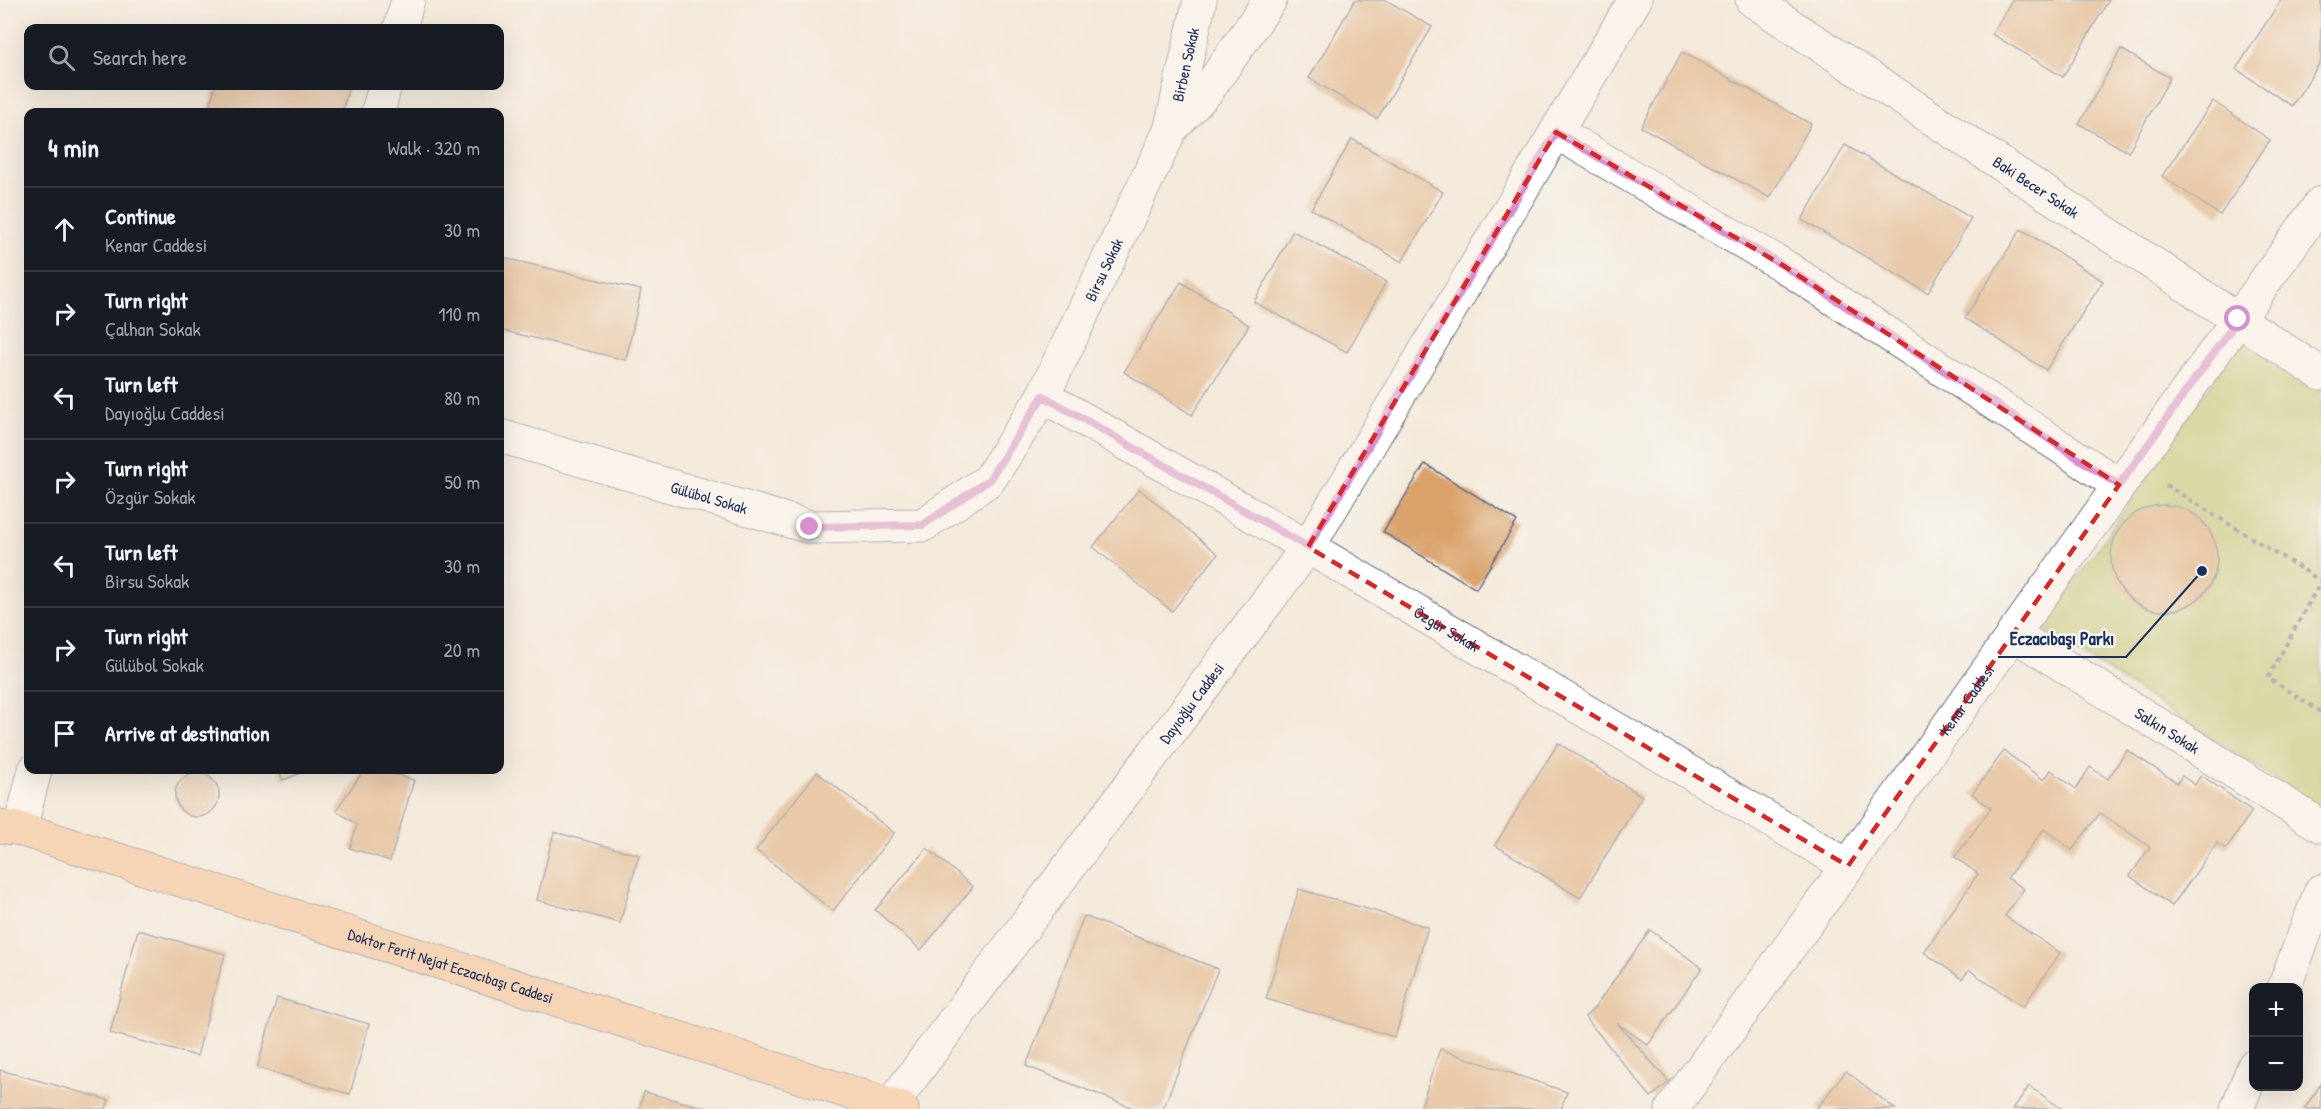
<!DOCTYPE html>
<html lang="en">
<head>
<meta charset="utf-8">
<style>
	body { margin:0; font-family:"Patrick Hand",sans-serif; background:#20242c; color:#f1f3f6 }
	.controls { position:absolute; right:18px; bottom:18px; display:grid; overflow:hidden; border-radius:12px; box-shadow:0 6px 24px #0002 }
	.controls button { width:54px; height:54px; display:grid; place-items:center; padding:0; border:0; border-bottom:2px solid #363941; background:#171b24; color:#f1f3f6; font:30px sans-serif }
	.stop { position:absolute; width:18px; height:18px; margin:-14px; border:4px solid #d690ce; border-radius:50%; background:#fff }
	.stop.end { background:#d690ce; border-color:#fff; box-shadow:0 2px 6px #0008 }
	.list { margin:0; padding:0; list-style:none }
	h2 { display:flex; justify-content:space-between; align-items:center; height:78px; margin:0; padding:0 24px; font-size:26px }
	h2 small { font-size:20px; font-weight:400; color:#9ea1a6 }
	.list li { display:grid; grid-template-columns:39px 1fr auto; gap:18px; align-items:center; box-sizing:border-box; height:84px; padding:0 24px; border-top:2px solid #363941 }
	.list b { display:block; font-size:22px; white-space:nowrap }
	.list p { margin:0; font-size:20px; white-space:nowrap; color:#9ea1a6 }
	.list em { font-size:20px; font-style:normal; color:#9ea1a6 }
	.icon { flex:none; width:33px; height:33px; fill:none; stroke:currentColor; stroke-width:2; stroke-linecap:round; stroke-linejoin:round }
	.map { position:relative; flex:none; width:2321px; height:1109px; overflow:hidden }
	.search { position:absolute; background:#171b24; box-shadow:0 6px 24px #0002; left:24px; top:24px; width:480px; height:66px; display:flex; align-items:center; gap:15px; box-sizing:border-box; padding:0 21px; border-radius:12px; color:#9ea1a6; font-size:22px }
	.panel { position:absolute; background:#171b24; box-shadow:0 6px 24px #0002; left:24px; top:108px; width:480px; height:666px; border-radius:12px }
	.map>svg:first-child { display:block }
	.green { fill:#b9c566; stroke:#6a7a62; stroke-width:1.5 }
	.building { fill:#daa26a }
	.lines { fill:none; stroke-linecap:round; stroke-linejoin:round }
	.minor-casing { stroke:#677089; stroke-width:35 }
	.major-casing { stroke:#677089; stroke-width:35 }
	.path { stroke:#677089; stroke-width:4; stroke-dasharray:4.5 4.5; stroke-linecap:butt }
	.minor { stroke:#fff; stroke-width:33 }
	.major { stroke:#f8bd89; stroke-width:33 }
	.route { stroke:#d690ce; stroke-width:8 }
	.marked { fill:none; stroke:#d62828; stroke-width:4.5; stroke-dasharray:12 8; stroke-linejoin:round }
	.labels { text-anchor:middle; stroke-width:5; stroke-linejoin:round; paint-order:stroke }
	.street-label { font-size:16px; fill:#1b2f5e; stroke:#f6f6f2 }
	.leader { fill:none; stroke:#1b2f5e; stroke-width:2 }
	.callout-dot { fill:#1b2f5e; stroke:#f6f6f2; stroke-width:2 }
	.callout-label { font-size:18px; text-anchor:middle; font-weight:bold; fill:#1b2f5e; stroke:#f6f6f2; stroke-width:5; stroke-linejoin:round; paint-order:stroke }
</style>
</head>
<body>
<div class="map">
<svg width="2321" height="1109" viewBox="0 0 2321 1109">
	<rect width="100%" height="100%" fill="#f6f6f2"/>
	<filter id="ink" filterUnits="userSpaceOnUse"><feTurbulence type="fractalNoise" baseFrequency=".0167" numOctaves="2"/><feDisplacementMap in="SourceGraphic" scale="12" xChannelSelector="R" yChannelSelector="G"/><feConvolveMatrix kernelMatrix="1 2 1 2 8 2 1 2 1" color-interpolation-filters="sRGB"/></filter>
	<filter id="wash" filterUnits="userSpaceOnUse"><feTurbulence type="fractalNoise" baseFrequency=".008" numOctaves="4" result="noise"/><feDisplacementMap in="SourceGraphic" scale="24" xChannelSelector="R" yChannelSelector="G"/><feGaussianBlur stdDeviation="1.35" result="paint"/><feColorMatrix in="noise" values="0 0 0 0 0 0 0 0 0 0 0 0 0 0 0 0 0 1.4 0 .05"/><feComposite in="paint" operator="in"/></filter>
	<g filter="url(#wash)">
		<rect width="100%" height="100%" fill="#f4eada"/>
		<path class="green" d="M2245,334L2321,384V809L2042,629Z"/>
		<g id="blocks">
			<g class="building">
				<path d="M1355,0H1386L1432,27L1377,119L1309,78Z"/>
				<path d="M2012,0H2109L2063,77L1992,34Z"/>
				<path d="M2281,0H2321V61L2292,106L2236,69Z"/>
				<path d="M2121,49L2170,78L2128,152L2079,124Z"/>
				<path d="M1682,52L1811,124L1770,198L1641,127Z"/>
				<path d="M215,86H349L342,112H208Z"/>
				<path d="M2213,101L2270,140L2220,215L2162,176Z"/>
				<path d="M1352,139L1443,192L1402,262L1311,209Z"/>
				<path d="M1845,145L1971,218L1928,293L1802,220Z"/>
				<path d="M2021,229L2103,281L2046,370L1965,318Z"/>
				<path d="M1293,231L1386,282L1347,352L1254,302Z"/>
				<path d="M500,257L641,290L626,360L500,330Z"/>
				<path d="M1181,282L1249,325L1192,415L1124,372Z"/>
				<path d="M1425,464L1517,521L1476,589L1383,532Z"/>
				<path d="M1139,489L1218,554L1172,611L1093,547Z"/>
				<circle cx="2164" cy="558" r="53"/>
				<path d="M1558,743L1642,796L1580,898L1495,845Z"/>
				<path d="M2127,750L2177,783L2182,776L2195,785L2201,775L2252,811L2226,849L2217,843L2172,906L2130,876L2150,847L2100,813L2072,850L2044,829L2007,878L2024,889L2005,916L2060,953L2023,1007L1969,970L1962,979L1924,952L1978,874L1955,857L1991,808L1972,794L2004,751L2044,780L2051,770L2076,789L2090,767L2108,779Z"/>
				<path d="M278,770H309L283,780Z"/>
				<path d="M364,770H380L414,780L390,861L350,848L357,825L336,810Z"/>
				<path d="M817,772L894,833L833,911L756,850Z"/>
				<circle cx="197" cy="795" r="22"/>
				<path d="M554,832L639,855L620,923L537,900Z"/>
				<path d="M927,848L973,887L921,950L875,910Z"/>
				<path d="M1299,889L1428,927L1395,1037L1266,999Z"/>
				<path d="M1084,916L1218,969L1163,1109H1136L1026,1066Z"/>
				<path d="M138,930L225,954L197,1056L110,1033Z"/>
				<path d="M1650,930L1702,968L1648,1045L1617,1023L1669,1082L1651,1097L1585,1017L1595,1007Z"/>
				<path d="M277,998L369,1024L350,1094L257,1068Z"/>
				<path d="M1440,1049L1567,1092L1561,1109H1420Z"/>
				<path d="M0,1070L109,1100L106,1109H0Z"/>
				<path d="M1846,1071L1895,1109H1816Z"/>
				<path d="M2321,1084V1109H2304Z"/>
				<path d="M2029,1086L2062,1109H2013Z"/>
				<path d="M644,1092L706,1108V1109H639Z"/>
			</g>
		</g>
	</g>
	<g filter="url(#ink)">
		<use href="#blocks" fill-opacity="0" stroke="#677089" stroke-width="1.5"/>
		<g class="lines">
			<defs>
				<g id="minor">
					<path id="s1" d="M1752,0L2321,374"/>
					<path d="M400,28L408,0"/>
					<path d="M378,112L385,86"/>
					<path id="s2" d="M1171,127L1200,0"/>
					<path d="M1556,132L1784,266L2119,485"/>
					<path id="s3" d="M1043,396L1308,547L1848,866"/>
					<path id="s4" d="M500,436L810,527L923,525L989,480L1043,396L1171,129L1207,91L1270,0"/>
					<path id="s5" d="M2013,634L2321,826"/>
					<path d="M20,829L35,770"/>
					<path d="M2284,988L2321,891"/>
					<path id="s6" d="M888,1109L1308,547L1635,0"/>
					<path id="s7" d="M1672,1109L1848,866L2321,203"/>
					<path d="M2237,1109L2254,1066"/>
				</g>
				<g id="major">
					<path id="s8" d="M0,826L20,829L902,1109"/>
				</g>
			</defs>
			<use href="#minor" class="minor-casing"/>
			<use href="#major" class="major-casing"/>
			<path class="path" d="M2166,485L2321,581L2268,678L2321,712"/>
			<use href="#minor" class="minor"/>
			<use href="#major" class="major"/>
		</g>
	</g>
	<g class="lines" filter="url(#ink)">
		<path class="route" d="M810,527L923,525L989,480L1043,396L1308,547L1556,132L1784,266L2119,485L2238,319"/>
	</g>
	<path d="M0 0H2321V1109H0ZM1556,132L1784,266L2119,485L1848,866L1308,547Z" fill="#f4eada" fill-opacity=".55" fill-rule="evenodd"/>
	<path class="marked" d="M1556,132L1784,266L2119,485L1848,866L1308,547Z"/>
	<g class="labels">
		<g class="street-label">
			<text dy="6" stroke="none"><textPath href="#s2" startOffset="64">Birben Sokak</textPath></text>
			<text dy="6" stroke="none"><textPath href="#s1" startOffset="340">Baki Becer Sokak</textPath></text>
			<text dy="6" stroke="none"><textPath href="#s4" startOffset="756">Birsu Sokak</textPath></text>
			<text dy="6" stroke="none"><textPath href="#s4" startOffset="218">Gülübol Sokak</textPath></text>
			<text dy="6" stroke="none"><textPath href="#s3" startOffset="466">Özgür Sokak</textPath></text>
			<text dy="6" stroke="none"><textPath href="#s7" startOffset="504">Kenar Caddesi</textPath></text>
			<text dy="6" stroke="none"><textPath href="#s6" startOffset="507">Dayıoğlu Caddesi</textPath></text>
			<text dy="6" stroke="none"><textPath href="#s5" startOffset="182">Salkın Sokak</textPath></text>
			<text dy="6" stroke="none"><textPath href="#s8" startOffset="472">Doktor Ferit Nejat Eczacıbaşı Caddesi</textPath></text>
		</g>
	</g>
	<path class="leader" d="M2202 571L2126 657H1998"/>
	<circle class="callout-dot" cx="2202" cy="571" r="6"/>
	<g class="callout-label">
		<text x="2062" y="645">Eczacıbaşı Parkı</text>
	</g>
</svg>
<div class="controls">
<button>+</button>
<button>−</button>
</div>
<div class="stop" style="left:2238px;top:319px"></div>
<div class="stop end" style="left:810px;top:527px"></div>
<div class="search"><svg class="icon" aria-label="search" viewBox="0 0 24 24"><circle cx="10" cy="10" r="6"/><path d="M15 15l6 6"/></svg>Search here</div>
<section class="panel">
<h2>4 min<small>Walk · 320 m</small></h2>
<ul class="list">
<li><svg class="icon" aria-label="ahead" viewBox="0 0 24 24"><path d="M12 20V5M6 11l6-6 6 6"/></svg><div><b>Continue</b><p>Kenar Caddesi</p></div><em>30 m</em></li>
<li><svg class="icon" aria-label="right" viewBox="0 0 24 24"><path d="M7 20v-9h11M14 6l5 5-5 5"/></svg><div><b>Turn right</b><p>Çalhan Sokak</p></div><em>110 m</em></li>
<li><svg class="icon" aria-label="left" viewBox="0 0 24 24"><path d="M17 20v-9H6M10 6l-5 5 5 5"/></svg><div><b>Turn left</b><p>Dayıoğlu Caddesi</p></div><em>80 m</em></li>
<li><svg class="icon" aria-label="right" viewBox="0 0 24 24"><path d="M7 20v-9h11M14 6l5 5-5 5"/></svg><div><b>Turn right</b><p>Özgür Sokak</p></div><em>50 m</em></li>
<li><svg class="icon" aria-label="left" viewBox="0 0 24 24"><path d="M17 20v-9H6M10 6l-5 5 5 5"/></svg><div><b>Turn left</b><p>Birsu Sokak</p></div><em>30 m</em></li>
<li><svg class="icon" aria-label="right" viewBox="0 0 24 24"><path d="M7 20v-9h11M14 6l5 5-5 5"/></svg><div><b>Turn right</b><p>Gülübol Sokak</p></div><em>20 m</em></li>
<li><svg class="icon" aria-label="arrive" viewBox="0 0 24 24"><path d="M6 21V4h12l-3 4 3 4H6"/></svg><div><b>Arrive at destination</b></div></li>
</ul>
</section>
</div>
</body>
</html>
